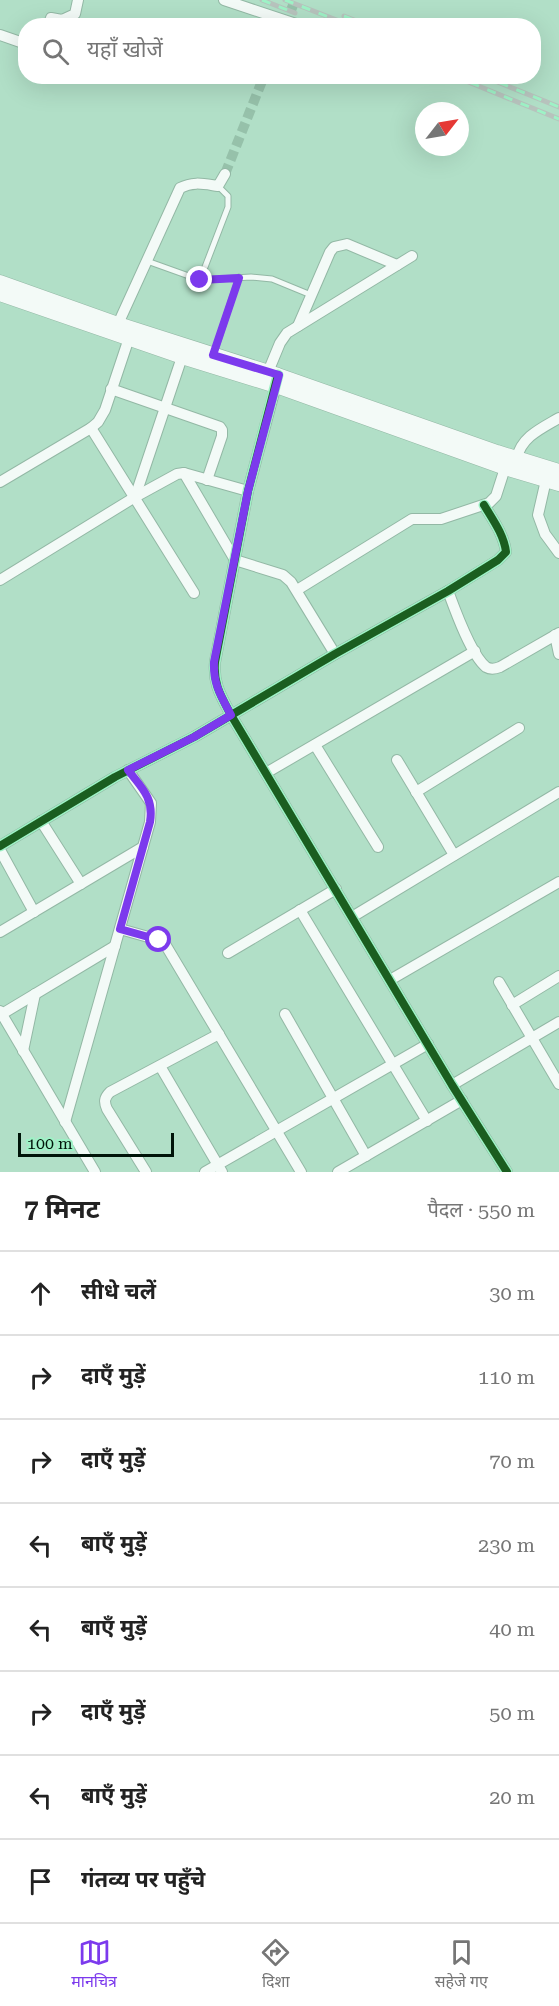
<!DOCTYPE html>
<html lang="hi">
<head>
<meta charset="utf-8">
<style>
	body { margin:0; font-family:"Roboto Serif","Noto Sans Devanagari",serif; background:#f6f6f6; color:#222 }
	.compass { position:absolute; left:415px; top:102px; width:54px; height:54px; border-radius:50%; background:#fff; box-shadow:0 6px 24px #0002; rotate:59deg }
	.scale { position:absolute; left:18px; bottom:15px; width:156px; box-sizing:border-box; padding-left:6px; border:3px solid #001409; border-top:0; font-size:16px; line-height:21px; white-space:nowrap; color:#001409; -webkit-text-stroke:4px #9ef2c6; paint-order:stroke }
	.stop { position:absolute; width:18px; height:18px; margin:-14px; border:4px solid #7c3aed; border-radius:50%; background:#fff }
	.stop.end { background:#7c3aed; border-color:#fff; box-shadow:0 2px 6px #0008 }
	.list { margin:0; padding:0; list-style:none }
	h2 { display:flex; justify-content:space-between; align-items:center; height:78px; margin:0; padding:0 24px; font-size:26px }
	h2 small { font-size:20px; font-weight:400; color:#767676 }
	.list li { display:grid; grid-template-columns:39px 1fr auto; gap:18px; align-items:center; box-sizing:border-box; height:84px; padding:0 24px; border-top:2px solid #e0e0e0 }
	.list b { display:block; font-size:22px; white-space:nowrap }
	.list em { font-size:20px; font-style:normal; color:#767676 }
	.icon { flex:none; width:33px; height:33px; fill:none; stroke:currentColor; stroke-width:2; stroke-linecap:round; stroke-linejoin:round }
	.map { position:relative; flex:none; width:559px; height:1172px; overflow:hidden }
	.search { position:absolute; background:#fff; box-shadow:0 6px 24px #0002; left:18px; right:18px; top:18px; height:66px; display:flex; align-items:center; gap:15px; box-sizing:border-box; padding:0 21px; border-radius:24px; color:#767676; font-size:22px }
	.sheet { height:750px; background:#fff }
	nav { display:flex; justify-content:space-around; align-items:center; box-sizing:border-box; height:84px; border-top:2px solid #e0e0e0; background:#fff; font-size:16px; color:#767676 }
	nav a { display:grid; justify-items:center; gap:3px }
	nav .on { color:#7c3aed }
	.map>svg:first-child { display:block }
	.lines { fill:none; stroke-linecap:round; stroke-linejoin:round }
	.minor-tunnel { stroke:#96c1aa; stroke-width:10; stroke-dasharray:10 5; stroke-linecap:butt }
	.service-casing { stroke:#93b8a5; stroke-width:7 }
	.minor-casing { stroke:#93b8a5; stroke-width:12 }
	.tertiary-casing { stroke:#93b8a5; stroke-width:15 }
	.service { stroke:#f3faf7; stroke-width:5 }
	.minor { stroke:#f3faf7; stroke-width:10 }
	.tertiary { stroke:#f3faf7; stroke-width:14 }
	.rail-casing { stroke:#b7c3bd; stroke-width:5 }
	.rail { stroke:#9ef2c6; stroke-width:3; stroke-dasharray:9; stroke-linecap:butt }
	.cycleway-casing { stroke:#9ef2c6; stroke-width:11 }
	.cycleway { stroke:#1b5e20; stroke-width:8 }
	.route { stroke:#7c3aed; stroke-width:8 }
</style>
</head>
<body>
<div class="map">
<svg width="559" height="1172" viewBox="0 0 559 1172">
	<rect width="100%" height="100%" fill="#b1dfc7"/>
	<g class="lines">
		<g class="minor-tunnel">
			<path d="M285,26L295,0"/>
			<path d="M225,174L264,76"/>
		</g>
		<defs>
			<g id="service">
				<path d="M147,261L200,280L251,277L272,279L311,295"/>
				<path d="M200,280L228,207V196L218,186"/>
				<path d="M214,353L239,277"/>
			</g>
			<g id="minor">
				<path d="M224,0L302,26"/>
				<path d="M48,26L51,18L62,20L75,14L78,0"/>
				<path d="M0,35L26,44"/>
				<path d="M118,324L180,188C193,181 204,184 218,186L225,174"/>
				<path d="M298,326L330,252L334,247L347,244L397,265"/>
				<path d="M268,372L280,343L287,333L412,256"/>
				<path d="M277,381L248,491L215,662C213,684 221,696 231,715L452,1085L507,1172"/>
				<path d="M111,389L220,427L222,430V436L207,480"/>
				<path d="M91,428L194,593"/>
				<path d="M517,458C521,437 542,428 559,418"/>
				<path d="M184,473L235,560L283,575L291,582L335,654"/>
				<path d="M546,480L538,515L545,534L559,553"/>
				<path d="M0,482L91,428L98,422L105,410L131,332"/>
				<path d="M135,497L182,357"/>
				<path d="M0,580L135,497L177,474L184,473L248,491"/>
				<path d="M297,590L412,519H441L489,503L496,496L505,468"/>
				<path d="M448,591C455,610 471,655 486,667C491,670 495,669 500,667L559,633"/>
				<path d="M555,635L559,654"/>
				<path d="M315,745L378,847"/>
				<path d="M397,760L454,855"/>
				<path d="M266,773L475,651"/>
				<path d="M416,792L519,728"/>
				<path d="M41,821L81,884"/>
				<path d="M0,846L115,777L194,737L335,654L448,591L498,560L506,552C504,535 493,520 484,505"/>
				<path d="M0,850L34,912"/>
				<path d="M300,910L427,1121"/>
				<path d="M352,917L559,792"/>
				<path d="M120,929L159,940L165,944L301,1172"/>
				<path d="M0,932L143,847"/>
				<path d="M228,953L336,889"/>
				<path d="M390,980L559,882"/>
				<path d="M499,982L559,1084"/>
				<path d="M512,1005L559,976"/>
				<path d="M0,1011L95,1172"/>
				<path d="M2,1014L115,946"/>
				<path d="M285,1014L366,1156"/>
				<path d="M23,1051L35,994"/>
				<path d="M160,1066L222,1172"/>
				<path d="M452,1085L559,1022"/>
				<path d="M65,1122L150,822L151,803L128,770"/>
				<path d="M146,1172L107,1109C104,1102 104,1098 110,1092L219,1034"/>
				<path d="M205,1172L428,1044"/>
				<path d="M338,1172L462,1100"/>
			</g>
			<g id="tertiary">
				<path d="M0,282L118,324L278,375L497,452L559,471"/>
				<path d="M0,294L182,357L276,386L505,468L559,484"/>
			</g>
		</defs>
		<use href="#service" class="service-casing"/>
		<use href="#minor" class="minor-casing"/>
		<use href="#tertiary" class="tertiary-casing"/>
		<use href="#service" class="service"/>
		<use href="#minor" class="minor"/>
		<use href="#tertiary" class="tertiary"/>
		<defs>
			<g id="rail">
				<path d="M262,0L295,13"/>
				<path d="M285,0L352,26"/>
				<path d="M344,16L369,26"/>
				<path d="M454,76L559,119"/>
				<path d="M483,76L559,107"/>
			</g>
		</defs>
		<use href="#rail" class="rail-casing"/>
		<use href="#rail" class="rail"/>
		<defs>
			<g id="cycleway">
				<path d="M278,375L248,491L215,662C213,684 221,696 231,715L452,1085L507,1172"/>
				<path d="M0,846L115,777L194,737L335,654L448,591L498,560L506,552C504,535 493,520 484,505"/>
			</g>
		</defs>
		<use href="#cycleway" class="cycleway-casing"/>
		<use href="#cycleway" class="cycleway"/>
	</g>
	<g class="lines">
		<path class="route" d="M159,940L120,929L150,822C154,798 142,788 128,770L194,737L231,715C221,696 213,684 214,662L248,491L279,375L213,355L239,278L200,280"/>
	</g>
</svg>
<svg class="compass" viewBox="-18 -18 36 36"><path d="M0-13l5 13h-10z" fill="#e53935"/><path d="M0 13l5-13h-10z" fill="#767676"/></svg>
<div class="scale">100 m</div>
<div class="stop" style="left:159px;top:940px"></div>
<div class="stop end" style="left:200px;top:280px"></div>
<div class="search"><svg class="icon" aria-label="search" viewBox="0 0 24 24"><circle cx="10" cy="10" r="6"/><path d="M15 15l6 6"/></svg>यहाँ खोजें</div>
</div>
<section class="sheet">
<h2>7 मिनट<small>पैदल · 550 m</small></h2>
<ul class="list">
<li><svg class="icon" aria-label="ahead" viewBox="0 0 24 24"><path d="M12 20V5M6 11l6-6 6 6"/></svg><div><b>सीधे चलें</b></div><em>30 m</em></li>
<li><svg class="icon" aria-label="right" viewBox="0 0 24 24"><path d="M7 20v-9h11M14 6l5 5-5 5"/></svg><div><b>दाएँ मुड़ें</b></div><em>110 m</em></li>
<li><svg class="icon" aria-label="right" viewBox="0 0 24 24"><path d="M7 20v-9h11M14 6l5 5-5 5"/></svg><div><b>दाएँ मुड़ें</b></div><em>70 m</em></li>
<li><svg class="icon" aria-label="left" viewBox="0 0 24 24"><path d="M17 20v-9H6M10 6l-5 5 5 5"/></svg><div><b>बाएँ मुड़ें</b></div><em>230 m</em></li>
<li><svg class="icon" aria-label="left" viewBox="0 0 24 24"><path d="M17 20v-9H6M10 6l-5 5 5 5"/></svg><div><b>बाएँ मुड़ें</b></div><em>40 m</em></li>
<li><svg class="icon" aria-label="right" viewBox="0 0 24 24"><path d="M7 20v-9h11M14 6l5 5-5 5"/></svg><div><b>दाएँ मुड़ें</b></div><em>50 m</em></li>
<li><svg class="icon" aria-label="left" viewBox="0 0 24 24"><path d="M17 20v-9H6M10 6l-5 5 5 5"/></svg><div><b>बाएँ मुड़ें</b></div><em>20 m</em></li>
<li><svg class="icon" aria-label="arrive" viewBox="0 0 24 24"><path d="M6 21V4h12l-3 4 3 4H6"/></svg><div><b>गंतव्य पर पहुँचे</b></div></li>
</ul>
</section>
<nav>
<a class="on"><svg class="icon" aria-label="map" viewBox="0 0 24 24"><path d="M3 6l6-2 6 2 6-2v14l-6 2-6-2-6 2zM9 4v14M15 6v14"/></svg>मानचित्र</a>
<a><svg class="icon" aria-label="directions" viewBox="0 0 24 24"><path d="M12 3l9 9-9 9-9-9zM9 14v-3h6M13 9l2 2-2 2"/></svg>दिशा</a>
<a><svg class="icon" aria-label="saved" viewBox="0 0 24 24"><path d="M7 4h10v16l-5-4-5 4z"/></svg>सहेजे गए</a>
</nav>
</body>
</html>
